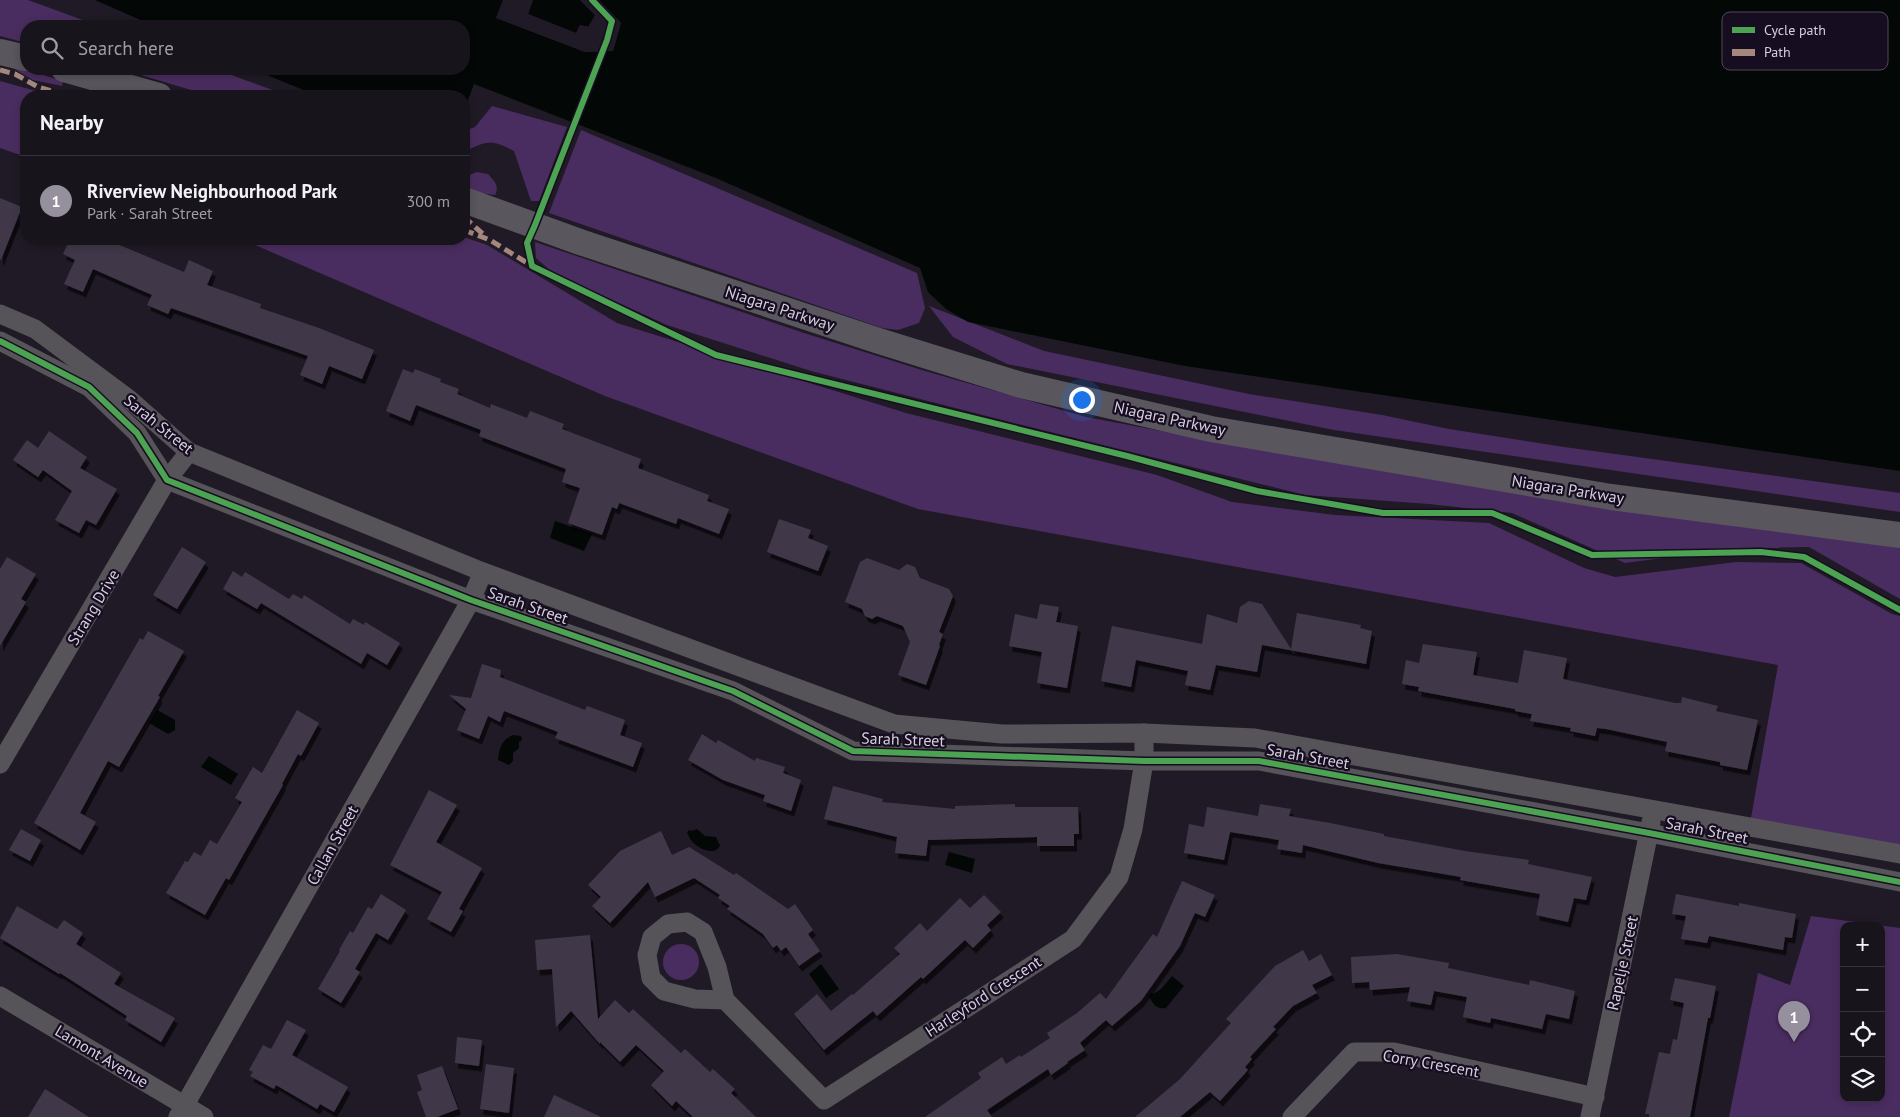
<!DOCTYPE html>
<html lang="en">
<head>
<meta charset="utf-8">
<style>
	body { margin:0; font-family:"PT Sans",sans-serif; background:#211d25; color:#f1f3f6 }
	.controls { position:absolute; right:15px; bottom:15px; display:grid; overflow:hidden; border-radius:10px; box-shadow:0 2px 8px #0003 }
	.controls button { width:45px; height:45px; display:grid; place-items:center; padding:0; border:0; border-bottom:1px solid #36333b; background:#18141c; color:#f1f3f6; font:25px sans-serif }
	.you { position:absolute; left:1081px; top:399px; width:18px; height:18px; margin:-12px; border:4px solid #fff; border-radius:50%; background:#1a73e8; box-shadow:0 0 0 8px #1a73e833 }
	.badge { display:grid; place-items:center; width:32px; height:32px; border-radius:50%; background:#96909e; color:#fff; font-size:16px; font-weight:700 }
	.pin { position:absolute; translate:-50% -41px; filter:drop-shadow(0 1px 2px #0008) }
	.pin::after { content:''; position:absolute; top:26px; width:18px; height:15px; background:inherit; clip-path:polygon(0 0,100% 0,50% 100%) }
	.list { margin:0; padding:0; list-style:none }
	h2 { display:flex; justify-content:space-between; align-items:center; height:65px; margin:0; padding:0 20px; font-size:21px }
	h2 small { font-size:16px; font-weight:400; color:#9f9ea3 }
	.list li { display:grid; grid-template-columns:32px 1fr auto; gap:15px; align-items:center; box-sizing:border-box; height:90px; padding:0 20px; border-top:1px solid #36333b }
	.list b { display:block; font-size:19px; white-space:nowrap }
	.list p { margin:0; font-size:16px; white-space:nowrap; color:#9f9ea3 }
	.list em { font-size:16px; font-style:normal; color:#9f9ea3 }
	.icon { flex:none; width:28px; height:28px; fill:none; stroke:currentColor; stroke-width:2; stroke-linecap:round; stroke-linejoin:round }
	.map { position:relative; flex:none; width:1900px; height:1117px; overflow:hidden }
	.search { position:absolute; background:#18141c; box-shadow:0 2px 8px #0003; left:20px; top:20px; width:450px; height:55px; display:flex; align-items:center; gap:12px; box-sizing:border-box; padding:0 18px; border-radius:20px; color:#9f9ea3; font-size:19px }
	.panel { position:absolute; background:#18141c; box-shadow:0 2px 8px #0003; left:20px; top:90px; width:450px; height:155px; border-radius:20px }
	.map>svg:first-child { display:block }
	.green { fill:#4a2d60; fill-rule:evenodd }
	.water { fill:#030807 }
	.pier { fill:#201a26 }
	.building { fill:#41374a; filter:url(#shadow) }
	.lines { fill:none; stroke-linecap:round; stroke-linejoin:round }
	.street { stroke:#565359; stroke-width:19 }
	.secondary { stroke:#59565d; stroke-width:26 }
	.quiet { stroke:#a5887d; stroke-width:5; stroke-dasharray:10 5; stroke-linecap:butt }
	.cycleway-casing { stroke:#170d21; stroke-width:9 }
	.cycleway { stroke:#4ca352; stroke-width:6 }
	.labels { text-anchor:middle; stroke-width:4.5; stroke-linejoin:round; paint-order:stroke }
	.street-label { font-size:16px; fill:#d6cfde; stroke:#170d21 }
	.key { fill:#170d21; stroke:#50475a; stroke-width:1 }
	.key-label { font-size:14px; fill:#d6cfde }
</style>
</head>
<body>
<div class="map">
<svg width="1900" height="1117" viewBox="0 0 1900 1117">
	<defs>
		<filter id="shadow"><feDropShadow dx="3" dy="5.5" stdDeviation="0" flood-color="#0009"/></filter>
	</defs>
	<rect width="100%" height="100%" fill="#201a26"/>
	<g class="green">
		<path d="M0,0H28L99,26H26V43L0,36Z"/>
		<path d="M6,64L63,81L62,86L33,80Z"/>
		<path d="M121,69H215L289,96H211Z"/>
		<path d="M0,81L54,96H26V157L0,148Z"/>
		<path d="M492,106L567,127L539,201H531L514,151C491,139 486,141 464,152V131L475,127Z"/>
		<path d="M581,130L917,273L925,308L919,323L898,330L882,328L549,213Z"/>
		<path d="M477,172L488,174C494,181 500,186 495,195L479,193L464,187V177Z"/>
		<path d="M464,237L487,245L617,323L906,413L1157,475L1232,502L1335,515L1489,523L1584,568L1615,577L1736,562L1801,563L1892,614L1900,616V846L1751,818L1778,665L918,509L605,396L241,239H464Z"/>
		<path d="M535,242L804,333L925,371L1086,417L1313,459L1696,516L1900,548V599L1809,547L1739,548L1625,563L1512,513L1429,504L1305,495L1010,422L811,371L667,325L553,273L536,258Z"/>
		<path d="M929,306L1044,351L1249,394L1382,415L1449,429L1564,447L1900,493V512L1334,430L1007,364L953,337Z"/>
		<path d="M1811,916L1900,928V1117H1729L1758,973L1790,985ZM1844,926H1881V1098H1844Z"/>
		<circle cx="681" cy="962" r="18"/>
	</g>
	<g class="water">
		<path d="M95,0H503L496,18L585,52L613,51L621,23L599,0H1900V471L1185,366L968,322L946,309L928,292L920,268L716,178L474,84L464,111V96H318L252,69H464V26H154Z"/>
		<path d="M533,0H580L595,15L588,27L580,25L576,33L528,14Z"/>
		<path d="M555,521L592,534L584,551L550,538Z"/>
		<path d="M157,710L175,720V730L168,734L149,723Z"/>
		<path d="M513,735L521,736L522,740L519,742V748L513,753V761L509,765L498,760C499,749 501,740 513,735Z"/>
		<path d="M209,756L238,774L231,785L201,767Z"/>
		<path d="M697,829L705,836L716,837L720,846C714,857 697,848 691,840C689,838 689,835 687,833L689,830L692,831Z"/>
		<path d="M949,852L975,859L972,873L945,865Z"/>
		<path d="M821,964L839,989L826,998L809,974Z"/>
		<path d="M1172,976L1184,986L1166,1008C1156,1010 1153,1003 1149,997L1150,994C1159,994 1166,983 1172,976Z"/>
	</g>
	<g class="pier">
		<path d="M503,0H505L499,17L585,50L611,49L618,24L597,0H599L621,23L613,51L585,52L496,18Z"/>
		<path d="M530,0H533L528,14L576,33L580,25L589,27L595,15L580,0H584L597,16L590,29L581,28L578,35L576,36L527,16L526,13Z"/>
	</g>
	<g class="building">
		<path d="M0,198L22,207L1,260L0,259Z"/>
		<path d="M70,239H105L184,272L189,260L213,271L207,285L261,304L260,308L319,328L374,350L362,379L329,366L322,384L300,375L308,356L171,308L168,314L147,305L152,295L93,269L83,292L64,284L75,260L63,254Z"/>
		<path d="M403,369L413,373L415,369L441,379L440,382L459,389L457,394L490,408L491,404L527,418L530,411L564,424L562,429L641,459L638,468L709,495L707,501L729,509L719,534L678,518L676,524L619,503L617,509L612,507L602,535L568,523L580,488L562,482L566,469L479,436L481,430L416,405L410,421L386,411Z"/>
		<path d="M49,431L87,457L80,468L117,489L96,525L86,520L79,533L55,520L72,491L43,470L38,477L13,460L27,440L38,448Z"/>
		<path d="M779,519L811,530L808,538L828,546L818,571L767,552Z"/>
		<path d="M182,547L206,562L177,609L153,595Z"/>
		<path d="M7,557L36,574L21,599L26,602L0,646V569Z"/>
		<path d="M867,558L899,570L907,564L915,567L920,578L949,589L953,596L939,632L943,634L939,645L940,646L926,685L898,675L910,642L903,626L877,616L872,619L865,616L862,609L845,602L860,562Z"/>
		<path d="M233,571L242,577L245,572L289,599L293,594L302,599L304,595L350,624L353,619L364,625L365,622L400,643L387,665L367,653L361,664L261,603L257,609L223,589Z"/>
		<path d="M1249,601L1262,604L1291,649L1297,613L1361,625L1360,628L1372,631L1366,664L1262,645L1257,672L1216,665L1210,690L1185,685L1188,671L1136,660L1131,687L1101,681L1112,626L1202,644L1207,614L1237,623L1240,607Z"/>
		<path d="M1040,604L1059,607L1056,622L1078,626L1067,688L1037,683L1042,652L1009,646L1015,614L1037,619Z"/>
		<path d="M148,631L184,651L158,696L160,697L119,767L108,761L80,813L96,822L80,850L34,823L140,638L143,640Z"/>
		<path d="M1423,644L1477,652L1473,675L1518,683L1524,650L1567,658L1563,679L1675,703H1681L1682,697L1718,706L1716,711L1758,720L1747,770L1720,765V762L1665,751L1667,742L1606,729L1597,728L1595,736L1570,731L1571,728L1530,721L1532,714L1515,711V709L1418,691L1419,687L1402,684L1406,660L1419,663Z"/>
		<path d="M482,664L501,670L500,677L585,710L587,706L625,720L620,735L642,743L633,767L555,738L558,732L504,711L500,722L488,716L479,739L457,730L466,709L449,695L471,698Z"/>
		<path d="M297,710L319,723L301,756L298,754L282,784L283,785L229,880L226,878L205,915L166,893L185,861L188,862L194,852L201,856L210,840L217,844L242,802L235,798L253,767L262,773Z"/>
		<path d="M702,734L716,743L718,740L755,761L756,758L785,767L783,773L801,780L791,811L763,801L765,795L723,780L688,760Z"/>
		<path d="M833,786L883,799L882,802L955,809V806L1015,804V807H1078L1079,834H1074V846H1037V837L928,840L926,856L895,853L897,837L824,819Z"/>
		<path d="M429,790L457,805L436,842L482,868L459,909L463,911L451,932L427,919L442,892L390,865Z"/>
		<path d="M1260,804L1291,809L1289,816L1330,823L1384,834V836L1465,851L1529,860L1528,864L1592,877L1586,900L1574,898L1568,922L1536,915L1540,894L1460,880L1461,877L1378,863L1303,845L1302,853L1277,849L1279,840L1230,832L1224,860L1184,853L1189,824L1204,827L1207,807L1258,816Z"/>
		<path d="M21,829L41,840L30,861L9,850Z"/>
		<path d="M661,831L672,855L689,847L734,875L736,873L788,909L795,904L813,930L808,934L820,951L799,966L786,947L781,951L777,945L773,948L763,934L727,909L730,906L718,898L720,895L694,878L655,897L648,882L610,923L592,906L601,897L588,885L620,851Z"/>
		<path d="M1182,881L1215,895L1205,917L1195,913L1180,946L1141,1001L1112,1026L1106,1020L1080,1043L1085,1050L1067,1062L1068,1063L1051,1075L1048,1069L987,1110L992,1117H925L981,1078L978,1073L1002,1057L1006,1064L1020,1055L1021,1057L1050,1038L1047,1033L1077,1013L1100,993L1106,999L1153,934L1157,937Z"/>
		<path d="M381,894L406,910L388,940L376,933L355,969L360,972L341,1003L318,989L340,951L339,950L350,931L353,933L368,907L372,909Z"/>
		<path d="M1676,894L1739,906V903L1796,914L1792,938L1785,937L1783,950L1709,936L1707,943L1681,939L1686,916L1672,914Z"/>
		<path d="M984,895L1001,912L987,925L991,930L973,948L965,940L923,979L921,977L877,1016L873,1011L824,1050L794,1014L817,994L831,1011L852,994L853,995L900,954L894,948L920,923L927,931L960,898L970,908Z"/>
		<path d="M17,906L57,929L64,920L83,933L76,944L121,973L114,984L175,1018L161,1042L125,1020L127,1016L60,973L59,974L0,938Z"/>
		<path d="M590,935L598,1019L615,1000L629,1013L633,1009L681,1053L685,1049L710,1072L713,1069L735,1089L731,1093L756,1117H693L676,1101L672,1106L651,1085L664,1071L636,1045L620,1062L600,1042V1044L571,1011L556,1027L552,969L537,970L535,940Z"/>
		<path d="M1303,950L1309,961L1321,954L1332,975L1312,985L1317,993L1293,1006L1273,1027L1276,1029L1250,1057L1252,1059L1245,1067L1248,1070L1220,1101L1210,1092L1180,1117H1135L1180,1079L1231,1023L1226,1019L1275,966Z"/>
		<path d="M1397,954L1449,963L1448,968L1529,985L1530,980L1575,991L1569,1019L1546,1014L1542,1029L1491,1018L1490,1023L1463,1017L1467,997L1434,991L1431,1005L1407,1001L1410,987L1370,990L1369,982L1352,983L1351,957Z"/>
		<path d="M1675,978L1716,986L1710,1018H1708L1690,1117H1649V1114H1645L1659,1052L1670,1054L1673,1039L1677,1040L1684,1003L1670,1000Z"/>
		<path d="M287,1020L306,1030L292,1055L348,1087L334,1112L320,1104L317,1109L276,1085L274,1089L250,1076L253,1072L249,1070L263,1045L271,1049Z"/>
		<path d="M457,1037L482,1040L479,1066L455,1063Z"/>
		<path d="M486,1064L514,1068L509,1113L480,1109Z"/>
		<path d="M442,1066L458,1109L437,1117H426L417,1092L422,1090L417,1075Z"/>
		<path d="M45,1089L89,1117H28Z"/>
		<path d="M554,1095L601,1117H544Z"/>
	</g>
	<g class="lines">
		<g class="street">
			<path d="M0,314L35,329L129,399L189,452L483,572L894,724L1002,734L1144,733L1255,738L1900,854"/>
			<path d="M0,341L89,387L137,433L167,480L471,600L733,691L853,751L1144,761H1259L1649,833L1900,882"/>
			<path d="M0,764L167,480L189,452"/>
			<path d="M0,996L204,1117"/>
			<path d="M725,1000L695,999L664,991L651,978L647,955L652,937L668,924L687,922L703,932L717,967L725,1000L824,1100L1073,939L1119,877L1133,829L1144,761V733"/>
			<path d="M178,1117L471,600L483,572"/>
			<path d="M1292,1117L1354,1052H1394L1595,1097"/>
			<path d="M1590,1117L1651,822"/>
		</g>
		<g class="secondary">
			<path d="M0,52L26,58"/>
			<path d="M64,69L159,96"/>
			<path d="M464,200L580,242L879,341L1021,385L1211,429L1611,497L1900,535"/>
		</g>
		<g class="quiet">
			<path d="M0,70L15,74L38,87L69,96"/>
			<path d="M464,217L484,235"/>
			<path d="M464,230L490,240L532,266"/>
		</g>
		<defs>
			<g id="cycleway">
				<path d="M592,0L612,21L607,40L535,225L527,243L532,266L716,355L1127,456L1257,491L1383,513H1492L1592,555L1761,552L1804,557L1900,610"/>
				<path d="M0,341L89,387L137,433L167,480L471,600L733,691L853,751L1144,761H1259L1649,833L1900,882"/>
			</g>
		</defs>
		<use href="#cycleway" class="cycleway-casing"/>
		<use href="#cycleway" class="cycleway"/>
	</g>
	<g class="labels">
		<g class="street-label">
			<text transform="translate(780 308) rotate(18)" y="6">Niagara Parkway</text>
			<text transform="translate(1170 418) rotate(12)" y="6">Niagara Parkway</text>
			<text transform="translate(159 424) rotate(39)" y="6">Sarah Street</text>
			<text transform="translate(1568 489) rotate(9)" y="6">Niagara Parkway</text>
			<text transform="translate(528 605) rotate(19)" y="6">Sarah Street</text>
			<text transform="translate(93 607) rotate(-59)" y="6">Strang Drive</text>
			<text transform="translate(903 739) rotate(2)" y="6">Sarah Street</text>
			<text transform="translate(1308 756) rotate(10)" y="6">Sarah Street</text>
			<text transform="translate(1707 830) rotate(11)" y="6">Sarah Street</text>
			<text transform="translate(332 845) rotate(-61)" y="6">Callan Street</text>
			<text transform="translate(1622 963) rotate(-78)" y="6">Rapelje Street</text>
			<text transform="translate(983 996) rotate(-33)" y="6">Harleyford Crescent</text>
			<text transform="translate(102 1056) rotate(31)" y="6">Lamont Avenue</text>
			<text transform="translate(1431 1063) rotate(10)" y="6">Corry Crescent</text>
		</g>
	</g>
	<rect x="1722" y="12" width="166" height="58" rx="8" class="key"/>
	<rect x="1732" y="27" width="23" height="6" fill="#4ca352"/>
	<rect x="1732" y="49" width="23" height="7" fill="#a5887d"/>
	<g class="key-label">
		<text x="1764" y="35">Cycle path</text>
		<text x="1764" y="57">Path</text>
	</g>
</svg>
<div class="controls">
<button>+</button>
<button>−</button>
<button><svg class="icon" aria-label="locate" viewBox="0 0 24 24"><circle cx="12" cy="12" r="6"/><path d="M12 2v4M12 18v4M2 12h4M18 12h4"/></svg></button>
<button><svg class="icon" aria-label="layers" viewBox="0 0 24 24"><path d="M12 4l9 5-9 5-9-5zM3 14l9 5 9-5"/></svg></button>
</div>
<div class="you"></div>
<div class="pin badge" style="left:1794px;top:1042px">1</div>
<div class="search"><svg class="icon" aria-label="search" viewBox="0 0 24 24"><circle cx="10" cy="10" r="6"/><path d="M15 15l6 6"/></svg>Search here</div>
<section class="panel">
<h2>Nearby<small></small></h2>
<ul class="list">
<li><span class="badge">1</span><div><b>Riverview Neighbourhood Park</b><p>Park · Sarah Street</p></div><em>300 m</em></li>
</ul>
</section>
</div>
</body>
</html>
